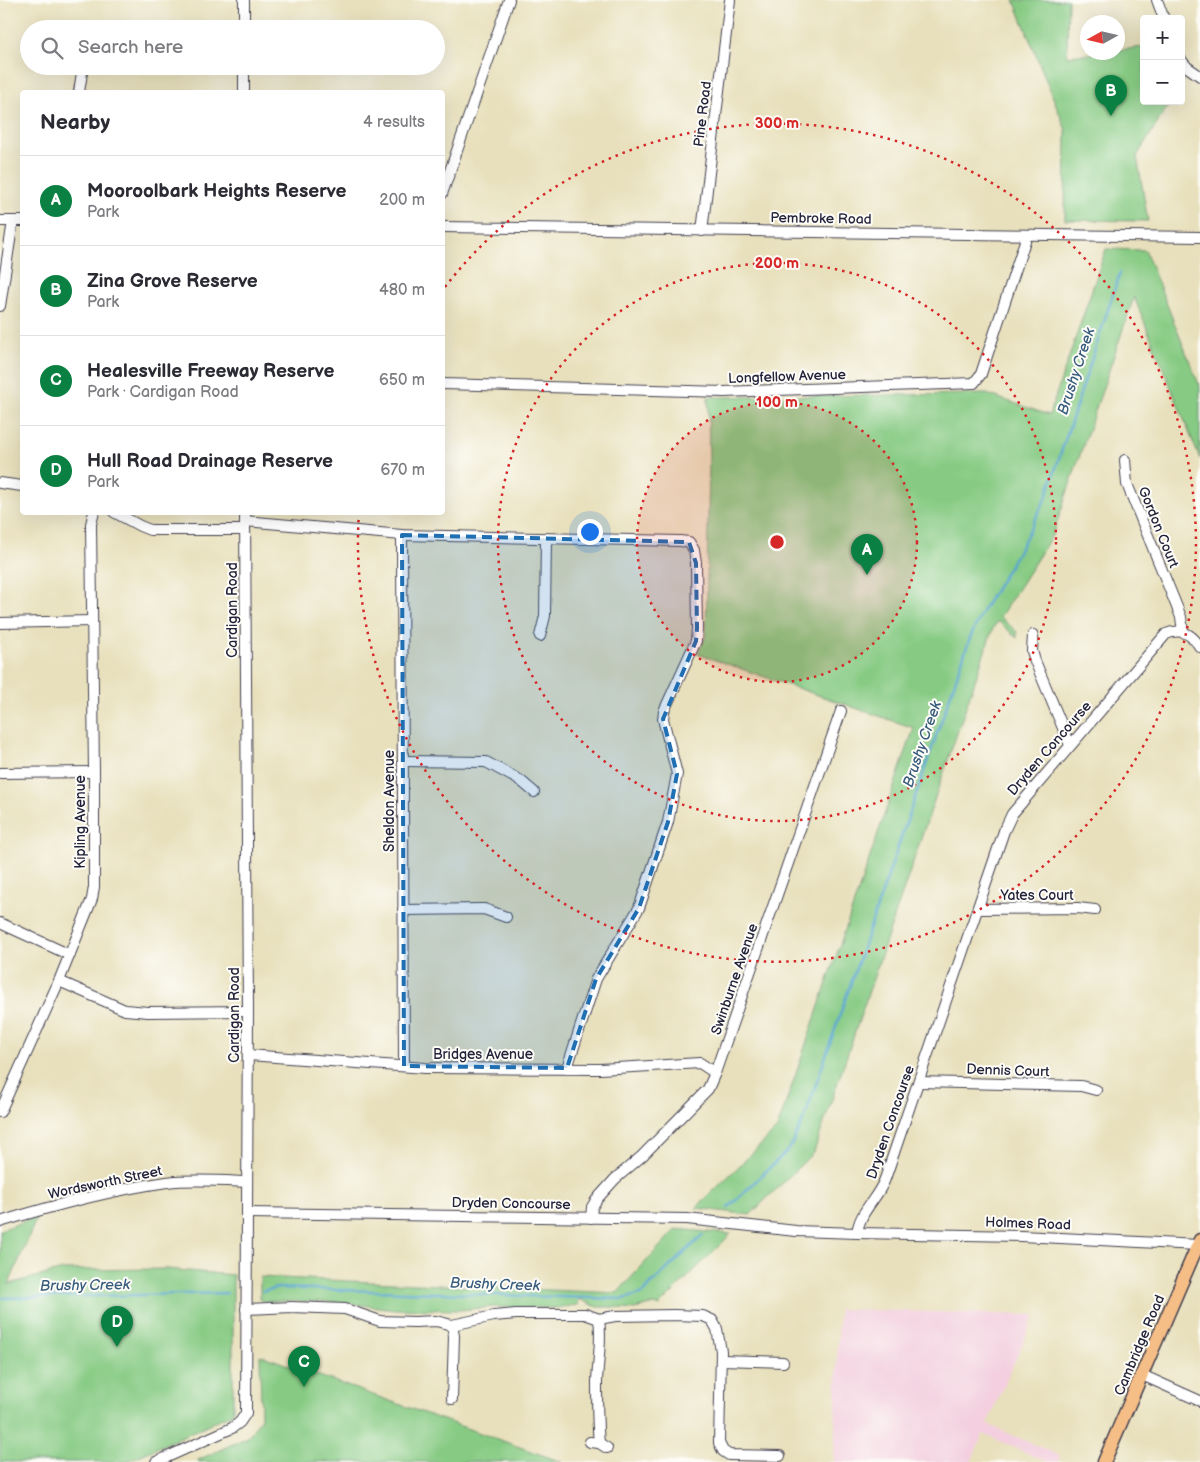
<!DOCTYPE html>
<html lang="en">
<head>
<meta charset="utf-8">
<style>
	body { margin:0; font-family:"Balsamiq Sans",sans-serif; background:#f7f7f7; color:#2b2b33 }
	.controls { position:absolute; right:15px; top:15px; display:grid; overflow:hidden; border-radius:5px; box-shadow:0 5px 20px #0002 }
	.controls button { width:45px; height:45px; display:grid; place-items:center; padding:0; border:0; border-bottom:1px solid #e1e1e2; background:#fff; color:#2b2b33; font:25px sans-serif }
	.compass { position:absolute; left:1080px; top:15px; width:45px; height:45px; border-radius:50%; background:#fff; box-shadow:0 5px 20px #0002; rotate:262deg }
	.you { position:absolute; left:589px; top:531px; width:18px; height:18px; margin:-12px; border:4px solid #fff; border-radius:50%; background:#1a73e8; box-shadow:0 0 0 8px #1a73e833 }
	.badge { display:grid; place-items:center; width:32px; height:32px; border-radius:50%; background:#0b8043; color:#fff; font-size:16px; font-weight:700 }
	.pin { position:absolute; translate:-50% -41px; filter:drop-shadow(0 1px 2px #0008) }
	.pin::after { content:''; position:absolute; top:26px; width:18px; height:15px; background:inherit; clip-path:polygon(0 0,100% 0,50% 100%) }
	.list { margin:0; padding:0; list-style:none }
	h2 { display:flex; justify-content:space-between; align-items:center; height:65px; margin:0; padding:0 20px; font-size:21px }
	h2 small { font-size:16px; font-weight:400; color:#7c7c81 }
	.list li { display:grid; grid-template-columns:32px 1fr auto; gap:15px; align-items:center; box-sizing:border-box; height:90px; padding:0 20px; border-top:1px solid #e1e1e2 }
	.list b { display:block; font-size:19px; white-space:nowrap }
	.list p { margin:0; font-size:16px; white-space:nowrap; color:#7c7c81 }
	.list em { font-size:16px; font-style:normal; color:#7c7c81 }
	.icon { flex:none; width:28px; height:28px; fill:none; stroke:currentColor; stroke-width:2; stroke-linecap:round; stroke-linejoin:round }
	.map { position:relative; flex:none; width:1200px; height:1462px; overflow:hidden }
	.search { position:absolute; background:#fff; box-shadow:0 5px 20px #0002; left:20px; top:20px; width:425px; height:55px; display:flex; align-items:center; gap:12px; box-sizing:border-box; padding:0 18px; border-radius:28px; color:#7c7c81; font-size:19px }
	.panel { position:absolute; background:#fff; box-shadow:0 5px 20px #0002; left:20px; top:90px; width:425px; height:425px; border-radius:5px }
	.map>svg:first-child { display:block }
	.built { fill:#f3cfdf }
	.green { fill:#86ca83; stroke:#54765f }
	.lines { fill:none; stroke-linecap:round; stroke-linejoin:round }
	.stream { stroke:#54a4ce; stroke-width:2.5 }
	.minor-casing { stroke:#403e4e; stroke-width:12 }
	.major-casing { stroke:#403e4e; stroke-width:15 }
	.minor { stroke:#fff; stroke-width:10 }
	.major { stroke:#f6be87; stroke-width:12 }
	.marked { fill:#1f6fb2; fill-opacity:0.2; stroke:#1f6fb2; stroke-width:4; stroke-dasharray:10 6; stroke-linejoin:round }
	.ring { fill:none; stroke:#d62828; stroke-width:2.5; stroke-dasharray:2.5 5 }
	.labels { text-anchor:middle; stroke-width:4; stroke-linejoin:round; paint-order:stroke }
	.street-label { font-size:14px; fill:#22223b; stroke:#fdfcf7 }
	.water-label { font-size:15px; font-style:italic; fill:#385c7d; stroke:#fdfcf7 }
	.centre { fill:#d62828; stroke:#fdfcf7; stroke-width:2.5 }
	.ring-label { font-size:15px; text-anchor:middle; font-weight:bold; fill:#d62828; stroke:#fdfcf7; stroke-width:4; stroke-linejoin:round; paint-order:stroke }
</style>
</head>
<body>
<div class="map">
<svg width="1200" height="1462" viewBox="0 0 1200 1462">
	<rect width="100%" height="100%" fill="#fdfcf7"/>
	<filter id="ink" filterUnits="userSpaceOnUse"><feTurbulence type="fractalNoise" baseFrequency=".02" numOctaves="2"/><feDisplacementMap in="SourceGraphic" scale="10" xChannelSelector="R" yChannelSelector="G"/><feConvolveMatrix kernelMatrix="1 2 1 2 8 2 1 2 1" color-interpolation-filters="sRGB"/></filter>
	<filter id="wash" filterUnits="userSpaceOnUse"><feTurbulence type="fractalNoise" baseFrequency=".0096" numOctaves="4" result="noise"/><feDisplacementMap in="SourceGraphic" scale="20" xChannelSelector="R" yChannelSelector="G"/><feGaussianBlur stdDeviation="1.12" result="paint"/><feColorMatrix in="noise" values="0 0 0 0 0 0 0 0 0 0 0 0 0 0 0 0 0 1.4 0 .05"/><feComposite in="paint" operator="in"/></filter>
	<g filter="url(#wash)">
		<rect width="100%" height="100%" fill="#e8e0bc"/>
		<path class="built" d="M839,1309L1035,1315L987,1424L1060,1456L1058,1462H1048L983,1434L971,1462H834Z"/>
		<g class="green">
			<path d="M1014,0H1068L1067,56L1099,53L1118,52V50L1144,47V101H1171L1137,156L1148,221L1065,220L1066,130Z"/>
			<path d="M1106,249L1145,250L1200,387V459L1134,297L1053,534L1000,617L1017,632V638L998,621L993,628L814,1152L750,1215L696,1208L777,1129L914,728L698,654L706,635L709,463L708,397L987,394L1049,415Z"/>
			<path d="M37,1217L9,1284L63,1270L167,1269L233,1275V1410L231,1414L126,1462H0V1230Z"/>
			<path d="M676,1229L731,1234L659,1306L651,1305L630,1310L615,1307H597L579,1299L578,1305L555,1308L492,1307L460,1310L395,1309L335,1302L261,1301L260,1296V1277L617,1293Z"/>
			<path d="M260,1355L562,1462H199L198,1460L248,1437L261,1418Z"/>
		</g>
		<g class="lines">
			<g class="stream">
				<path d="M728,1208L790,1148L804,1119L970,638L982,612L1021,547L1046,498L1120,273"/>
				<path d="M263,1291L277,1288L623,1299L641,1294L703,1235"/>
				<path d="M3,1298L227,1293"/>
			</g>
		</g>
	</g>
	<g filter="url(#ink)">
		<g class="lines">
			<defs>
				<g id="minor">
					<path d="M1157,0L1164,19"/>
					<path d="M244,29V0"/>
					<path d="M1181,60L1187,67L1200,76"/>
					<path d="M79,92L83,66"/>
					<path d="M244,92V66"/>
					<path d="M442,194L509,0"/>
					<path d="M0,221H22"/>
					<path d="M442,227L1200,237"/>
					<path d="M702,231L730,0"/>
					<path d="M0,306L13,221"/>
					<path d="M442,384L724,392L974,383L981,374L1027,235"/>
					<path d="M1125,460L1127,484L1181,617L1183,632"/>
					<path d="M0,483L22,486"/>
					<path d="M114,512L140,526L150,530H245"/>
					<path d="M245,521L402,535L680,541L689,542L694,550L696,563L697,628L696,641L664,711L663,719L677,774L668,822L639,908L596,979L567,1068"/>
					<path d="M402,535L404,1066"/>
					<path d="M0,623L91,621"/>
					<path d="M1033,635L1032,651L1035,661L1070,745"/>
					<path d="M540,636L545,616L546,538"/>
					<path d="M403,761L486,762L521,781L534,792"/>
					<path d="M0,773L94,772"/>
					<path d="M978,909L1078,908L1095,910"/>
					<path d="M403,910L484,909L506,917"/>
					<path d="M0,923L70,955"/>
					<path d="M59,981L125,1010L148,1012L248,1011"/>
					<path d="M248,1055L425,1068L600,1069L700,1063L715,1073"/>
					<path d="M919,1082L1081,1086L1096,1090"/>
					<path d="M0,1112L59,981L92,899L94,887V772L91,524L94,512"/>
					<path d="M247,1213L687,1219L796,1231L857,1233C860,1210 877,1200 885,1179L1004,831L1012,814L1166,634C1181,628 1191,633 1200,647"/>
					<path d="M591,1218L592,1207L597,1199L615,1179L642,1156L708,1089L715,1073L841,711"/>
					<path d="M0,1222C55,1205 110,1190 167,1182C190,1179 223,1181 247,1182"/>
					<path d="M857,1233L1021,1236L1198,1245"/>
					<path d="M246,1309L292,1307L345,1309L380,1321L415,1322L436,1321L452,1325L454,1336L452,1399"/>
					<path d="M599,1319L615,1316L674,1315L703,1316L712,1320L717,1329L721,1351L719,1443L723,1451L729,1455L780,1456"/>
					<path d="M452,1325L494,1316L516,1314H585L599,1319C602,1340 598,1360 597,1381C597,1402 597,1423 599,1443"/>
					<path d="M722,1360L783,1362"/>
					<path d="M1142,1375L1200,1401"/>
					<path d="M590,1442L599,1443L607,1448"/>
					<path d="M156,1462L232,1428L240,1422L246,1413L248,1011L245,512"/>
				</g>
				<path id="major" d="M1104,1462L1200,1240"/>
			</defs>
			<use href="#minor" class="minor-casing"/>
			<use href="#major" class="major-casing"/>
			<use href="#minor" class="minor"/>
			<use href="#major" class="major"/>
		</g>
	</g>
	<path class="marked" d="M402,535L689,542L696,563L697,628L696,641L663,719L677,774L668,822L639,908L596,979L567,1068L404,1066Z"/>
	<circle cx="777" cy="542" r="140" fill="#d62828" fill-opacity=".12"/>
	<g class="ring">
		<circle cx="777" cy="542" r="140"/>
		<circle cx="777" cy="542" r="279"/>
		<path d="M445 287A419 419 0 1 1 359 513"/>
	</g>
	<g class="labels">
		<g class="street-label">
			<text transform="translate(702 114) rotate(-83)" y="5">Pine Road</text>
			<text transform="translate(821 218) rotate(1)" y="5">Pembroke Road</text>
			<text transform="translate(787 376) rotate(-2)" y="5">Longfellow Avenue</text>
			<text transform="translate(1159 527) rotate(68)" y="5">Gordon Court</text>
			<text transform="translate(232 610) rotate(-90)" y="5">Cardigan Road</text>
			<text transform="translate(1049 748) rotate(-49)" y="5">Dryden Concourse</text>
			<text transform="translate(389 801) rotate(-90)" y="5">Sheldon Avenue</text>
			<text transform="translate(80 822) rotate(-90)" y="5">Kipling Avenue</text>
			<text x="1037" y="900">Yates Court</text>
			<text transform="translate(734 979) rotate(-71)" y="5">Swinburne Avenue</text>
			<text transform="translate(234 1015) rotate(-90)" y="5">Cardigan Road</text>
			<text x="483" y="1059">Bridges Avenue</text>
			<text transform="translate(1008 1070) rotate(2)" y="5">Dennis Court</text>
			<text transform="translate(890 1122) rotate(-71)" y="5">Dryden Concourse</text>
			<text transform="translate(105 1182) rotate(-12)" y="5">Wordsworth Street</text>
			<text transform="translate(511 1203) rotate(1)" y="5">Dryden Concourse</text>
			<text transform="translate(1028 1223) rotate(2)" y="5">Holmes Road</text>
			<text transform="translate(1139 1345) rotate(-67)" y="5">Cambridge Road</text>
		</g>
		<g class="water-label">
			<text transform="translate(1076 371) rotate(-72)" y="5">Brushy Creek</text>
			<text transform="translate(922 744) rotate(-71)" y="5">Brushy Creek</text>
			<text transform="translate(495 1284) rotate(2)" y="5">Brushy Creek</text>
			<text transform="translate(85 1285) rotate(-1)" y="5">Brushy Creek</text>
		</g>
	</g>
	<circle cx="777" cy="542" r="8" class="centre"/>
	<g class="ring-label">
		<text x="777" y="128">300 m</text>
		<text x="777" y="268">200 m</text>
		<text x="777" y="407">100 m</text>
	</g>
</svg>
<div class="controls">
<button>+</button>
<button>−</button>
</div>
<svg class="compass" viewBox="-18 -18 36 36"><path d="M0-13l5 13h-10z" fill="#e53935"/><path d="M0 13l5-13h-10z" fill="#7c7c81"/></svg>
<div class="you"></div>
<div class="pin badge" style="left:867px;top:575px">A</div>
<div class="pin badge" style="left:1111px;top:116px">B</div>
<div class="pin badge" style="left:304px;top:1387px">C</div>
<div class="pin badge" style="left:117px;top:1347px">D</div>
<div class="search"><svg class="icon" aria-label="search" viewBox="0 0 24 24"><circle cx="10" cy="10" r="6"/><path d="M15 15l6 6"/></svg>Search here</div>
<section class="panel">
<h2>Nearby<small>4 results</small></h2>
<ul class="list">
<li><span class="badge">A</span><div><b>Mooroolbark Heights Reserve</b><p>Park</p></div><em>200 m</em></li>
<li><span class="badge">B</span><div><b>Zina Grove Reserve</b><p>Park</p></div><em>480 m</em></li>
<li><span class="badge">C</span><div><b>Healesville Freeway Reserve</b><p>Park · Cardigan Road</p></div><em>650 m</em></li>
<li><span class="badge">D</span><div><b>Hull Road Drainage Reserve</b><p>Park</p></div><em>670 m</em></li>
</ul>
</section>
</div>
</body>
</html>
